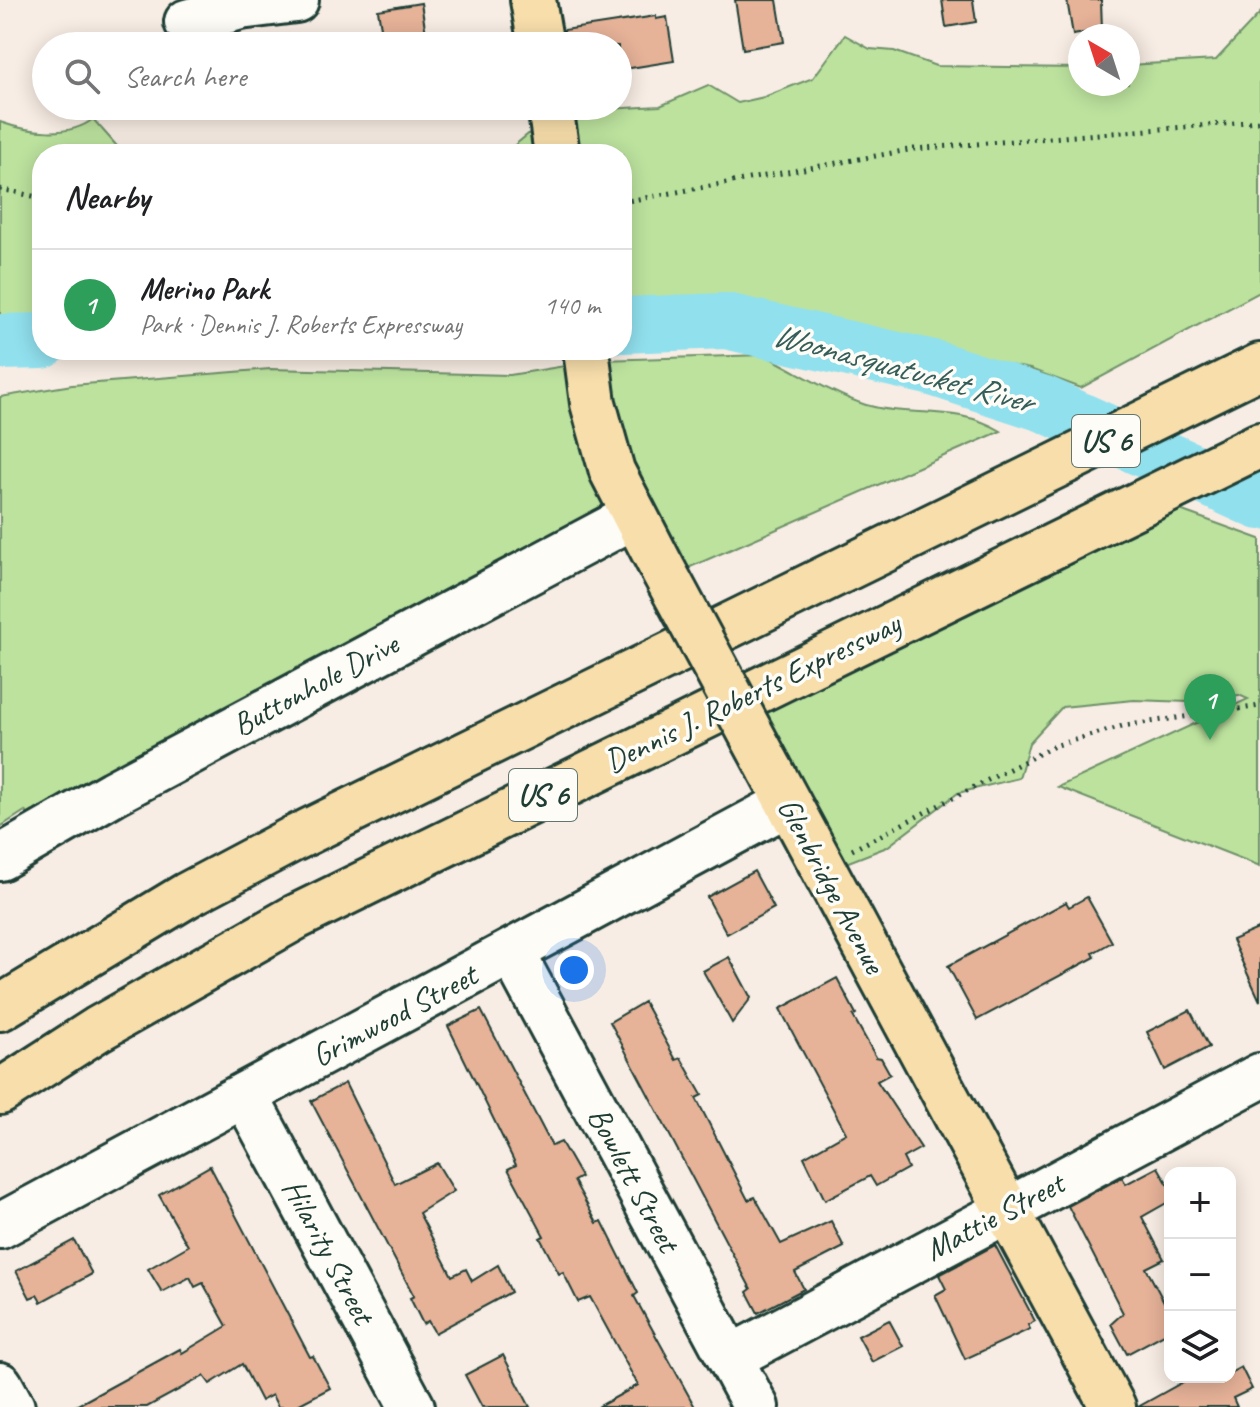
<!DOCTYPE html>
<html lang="en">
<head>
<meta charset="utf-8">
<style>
	body { margin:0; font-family:Caveat,sans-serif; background:#f6f6f6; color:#202124 }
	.controls { position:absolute; right:24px; bottom:24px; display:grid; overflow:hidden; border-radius:16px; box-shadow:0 4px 20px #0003 }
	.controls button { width:72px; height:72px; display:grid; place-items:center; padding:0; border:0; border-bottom:2px solid #e0e0e0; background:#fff; color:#202124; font:40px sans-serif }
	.compass { position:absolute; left:1068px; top:24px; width:72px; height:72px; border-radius:50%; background:#fff; box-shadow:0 4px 20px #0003; rotate:321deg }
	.you { position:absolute; left:574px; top:970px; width:28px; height:28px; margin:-20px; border:6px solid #fff; border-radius:50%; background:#1a73e8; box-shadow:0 0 0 12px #1a73e833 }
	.badge { display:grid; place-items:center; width:52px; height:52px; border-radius:50%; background:#d1495b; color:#fff; font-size:26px; font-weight:700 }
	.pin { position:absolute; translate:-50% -66px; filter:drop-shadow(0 2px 4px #0008) }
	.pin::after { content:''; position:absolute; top:42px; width:28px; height:24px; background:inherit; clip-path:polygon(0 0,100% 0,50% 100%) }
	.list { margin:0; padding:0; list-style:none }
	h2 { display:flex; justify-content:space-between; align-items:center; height:104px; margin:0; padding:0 32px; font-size:34px }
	h2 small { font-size:26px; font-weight:400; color:#757577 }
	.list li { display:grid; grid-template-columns:52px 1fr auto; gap:24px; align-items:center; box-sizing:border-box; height:112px; padding:0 32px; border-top:2px solid #e0e0e0 }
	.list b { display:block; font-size:30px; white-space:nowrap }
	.list p { margin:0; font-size:26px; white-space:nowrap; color:#757577 }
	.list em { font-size:26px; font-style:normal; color:#757577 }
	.icon { flex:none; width:44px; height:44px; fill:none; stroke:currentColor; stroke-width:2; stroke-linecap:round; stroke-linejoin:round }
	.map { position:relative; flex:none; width:1260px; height:1407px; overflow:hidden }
	.search { position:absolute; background:#fff; box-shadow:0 4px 20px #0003; left:32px; top:32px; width:600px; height:88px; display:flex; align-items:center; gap:20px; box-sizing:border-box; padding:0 28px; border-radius:44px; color:#757577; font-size:30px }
	.panel { position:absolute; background:#fff; box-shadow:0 4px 20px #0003; left:32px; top:144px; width:600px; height:216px; border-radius:32px }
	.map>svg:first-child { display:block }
	.green { fill:#bce29e; stroke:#6e9069; stroke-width:2 }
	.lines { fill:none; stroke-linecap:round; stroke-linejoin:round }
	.river { stroke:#91e0ee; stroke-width:56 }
	.building { fill:#e6b298; stroke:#1f3d34; stroke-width:2 }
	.minor-casing { stroke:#1f3d34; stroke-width:50 }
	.major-casing { stroke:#1f3d34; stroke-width:50 }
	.highway-casing { stroke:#1f3d34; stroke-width:50 }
	.path { stroke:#1f3d34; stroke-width:5; stroke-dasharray:2 6; stroke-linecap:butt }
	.minor { stroke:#fdfcf7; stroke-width:44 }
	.major { stroke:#f8deab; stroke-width:44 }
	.highway { stroke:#f8deab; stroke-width:44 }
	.major-bridge-casing { stroke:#1f3d34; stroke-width:50; stroke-linecap:butt }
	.major-bridge { stroke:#f8deab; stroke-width:44 }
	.labels { text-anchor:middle; stroke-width:7; stroke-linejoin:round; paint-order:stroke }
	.shield { fill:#fdfcf7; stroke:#62766e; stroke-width:2 }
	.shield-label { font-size:30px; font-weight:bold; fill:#1f3d34 }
	.street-label { font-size:32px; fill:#1f3d34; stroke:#fdfcf7 }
	.water-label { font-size:34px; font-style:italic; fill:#365e59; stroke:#fdfcf7 }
</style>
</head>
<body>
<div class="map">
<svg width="1260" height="1407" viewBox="0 0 1260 1407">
	<rect width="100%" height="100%" fill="#f8ede4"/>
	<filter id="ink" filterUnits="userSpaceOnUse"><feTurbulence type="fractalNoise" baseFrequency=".0125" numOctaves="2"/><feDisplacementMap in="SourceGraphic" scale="16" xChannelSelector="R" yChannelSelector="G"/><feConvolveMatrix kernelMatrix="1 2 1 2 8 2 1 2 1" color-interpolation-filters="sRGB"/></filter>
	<g filter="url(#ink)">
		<g class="green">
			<path d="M1260,13V292L1081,388L1030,369L784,320L733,302L622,300V154H504L555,112L660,106L708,85L738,103L764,97L813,78L845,35L870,49L894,51L936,66L1080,68V84H1128V65L1216,60Z"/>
			<path d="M93,119L124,154H42V329L0,332V122C28,132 69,138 93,119Z"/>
			<path d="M764,355C795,370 834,395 866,405C911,418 957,404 1001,431L672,575L639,532L32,824L25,811L0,827V397L72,385L270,369L510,375L601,360Z"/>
			<path d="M1166,505L1260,539V866L1058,787L1248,699L1239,695L1189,702L1134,700L1062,707L1029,743L1019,778L958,793L887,847L833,868L756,701Z"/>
		</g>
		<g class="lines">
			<g class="river">
				<path d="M622,325L726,321L933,368L1044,404L1260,502"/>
				<path d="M0,342L42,341"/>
			</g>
		</g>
		<g class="building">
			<path d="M735,0H777L784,42L743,49Z"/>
			<path d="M942,0H973L976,22L946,27Z"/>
			<path d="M1067,0H1101L1102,30L1073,35Z"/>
			<path d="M421,3L428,46H384L378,10Z"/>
			<path d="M656,16V19L667,17L674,61L618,70V46H565L564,30Z"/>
			<path d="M754,871L774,908L727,934L707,897Z"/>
			<path d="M1087,897L1112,942L1093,953L1095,957L977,1020L948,966L1066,902L1069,907Z"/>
			<path d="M1260,928V1001L1232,940Z"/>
			<path d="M729,957L751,998L732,1023L703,971Z"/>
			<path d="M837,978L856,1014L853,1016L876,1057L881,1058L890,1074L877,1081L921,1148L903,1158L908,1168L876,1186L870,1176L825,1200L804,1157L846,1133L780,1009Z"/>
			<path d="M644,1002L676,1060L681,1058L702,1095L696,1098L748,1200L755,1197L781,1244L831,1221L844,1247L795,1272L804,1289L758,1313L747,1292L751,1289L610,1022Z"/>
			<path d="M481,1010L552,1146L561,1142L581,1177L574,1181L597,1223L602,1221L638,1293L634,1296L695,1407H598L638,1385L590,1297L578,1302L563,1272L559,1274L540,1238L544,1236L508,1169L516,1165L448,1026Z"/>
			<path d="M1190,1010L1209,1047L1165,1070L1147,1032Z"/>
			<path d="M345,1083L395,1184L437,1163L454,1191L419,1213L452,1276L466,1269L472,1281L498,1265L511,1292L435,1333L428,1321L423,1324L410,1298L414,1296L311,1101Z"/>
			<path d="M210,1166L310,1357L313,1356L330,1388L294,1407H278L272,1395L261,1401L242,1364L210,1384L204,1376L147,1407H74L180,1349L182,1353L227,1326L203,1283L195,1287L190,1277L162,1292L148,1269L188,1246L159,1195Z"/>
			<path d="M1158,1167L1170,1188V1201L1142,1217L1164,1259L1146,1268L1170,1313V1331L1127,1354L1111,1324L1123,1313L1068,1206L1122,1177L1126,1184Z"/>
			<path d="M74,1240L92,1274L41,1302L37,1295L30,1298L16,1271Z"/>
			<path d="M995,1245L1035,1321L1028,1325L1030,1329L965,1359L935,1295L946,1289L939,1275Z"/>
			<path d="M889,1320L903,1346L872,1362L858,1336Z"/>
			<path d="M503,1355L517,1382L530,1407H482L465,1375Z"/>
			<path d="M1241,1367L1252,1389L1233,1398L1237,1407H1138L1192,1377H1230V1373Z"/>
		</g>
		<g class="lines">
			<defs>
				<g id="minor">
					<path d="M187,22L240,7L296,0"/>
					<path d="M0,858L113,793L634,516"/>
					<path d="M512,952L756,1407"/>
					<path d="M245,1095L412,1407"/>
					<path d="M0,1226L788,803"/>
					<path d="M730,1358L1260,1076"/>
					<path d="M0,1385L12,1407"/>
				</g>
				<g id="major">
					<path d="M533,0L541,46"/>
					<path d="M550,106L557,154"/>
					<path d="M586,350L593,403L612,471L662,568"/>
					<path d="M770,769L1113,1407"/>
				</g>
				<g id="highway">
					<path d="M0,1008L187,895L291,840L1260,366"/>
					<path d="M0,1092L98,1029L296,917L1260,445"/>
				</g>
			</defs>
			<use href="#minor" class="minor-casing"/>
			<use href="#major" class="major-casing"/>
			<use href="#highway" class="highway-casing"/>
			<g class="path">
				<path d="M0,189L42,198"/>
				<path d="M622,202L914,149L1260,121"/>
				<path d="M852,850L1054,746L1122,726L1260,706"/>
			</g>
			<use href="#minor" class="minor"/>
			<use href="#major" class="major"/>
			<use href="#highway" class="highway"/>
			<defs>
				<path id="major-bridge" d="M662,568L770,769"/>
			</defs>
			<use href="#major-bridge" class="major-bridge-casing"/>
			<use href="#major-bridge" class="major-bridge"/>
		</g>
	</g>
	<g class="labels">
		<g class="shield">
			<rect x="1072" y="415" width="68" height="52" rx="6"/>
			<rect x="509" y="769" width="68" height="52" rx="6"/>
		</g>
		<g class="shield-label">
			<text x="1106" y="451">US 6</text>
			<text x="543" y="805">US 6</text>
		</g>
		<g class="street-label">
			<text transform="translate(315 684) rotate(-28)" y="11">Buttonhole Drive</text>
			<text transform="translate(752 692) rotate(-26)" y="11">Dennis J. Roberts Expressway</text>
			<text transform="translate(832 885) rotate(62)" y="11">Glenbridge Avenue</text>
			<text transform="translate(394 1015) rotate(-28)" y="11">Grimwood Street</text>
			<text transform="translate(634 1179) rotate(62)" y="11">Bowlett Street</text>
			<text transform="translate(994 1216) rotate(-28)" y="11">Mattie Street</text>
			<text transform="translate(329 1251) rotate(62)" y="11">Hilarity Street</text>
		</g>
		<g class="water-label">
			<text transform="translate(903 367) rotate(15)" y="12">Woonasquatucket River</text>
		</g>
	</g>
</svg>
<div class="controls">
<button>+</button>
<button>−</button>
<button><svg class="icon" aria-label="layers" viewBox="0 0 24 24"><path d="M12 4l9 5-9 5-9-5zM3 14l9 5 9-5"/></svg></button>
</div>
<svg class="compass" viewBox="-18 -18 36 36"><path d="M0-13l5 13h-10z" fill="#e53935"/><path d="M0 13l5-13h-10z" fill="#757577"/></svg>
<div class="you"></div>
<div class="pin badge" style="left:1210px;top:740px;background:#2e9e5b">1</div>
<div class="search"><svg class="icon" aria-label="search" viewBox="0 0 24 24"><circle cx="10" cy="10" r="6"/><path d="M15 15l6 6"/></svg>Search here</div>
<section class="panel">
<h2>Nearby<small></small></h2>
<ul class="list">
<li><span class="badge" style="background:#2e9e5b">1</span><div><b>Merino Park</b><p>Park · Dennis J. Roberts Expressway</p></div><em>140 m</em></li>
</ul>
</section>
</div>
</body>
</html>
